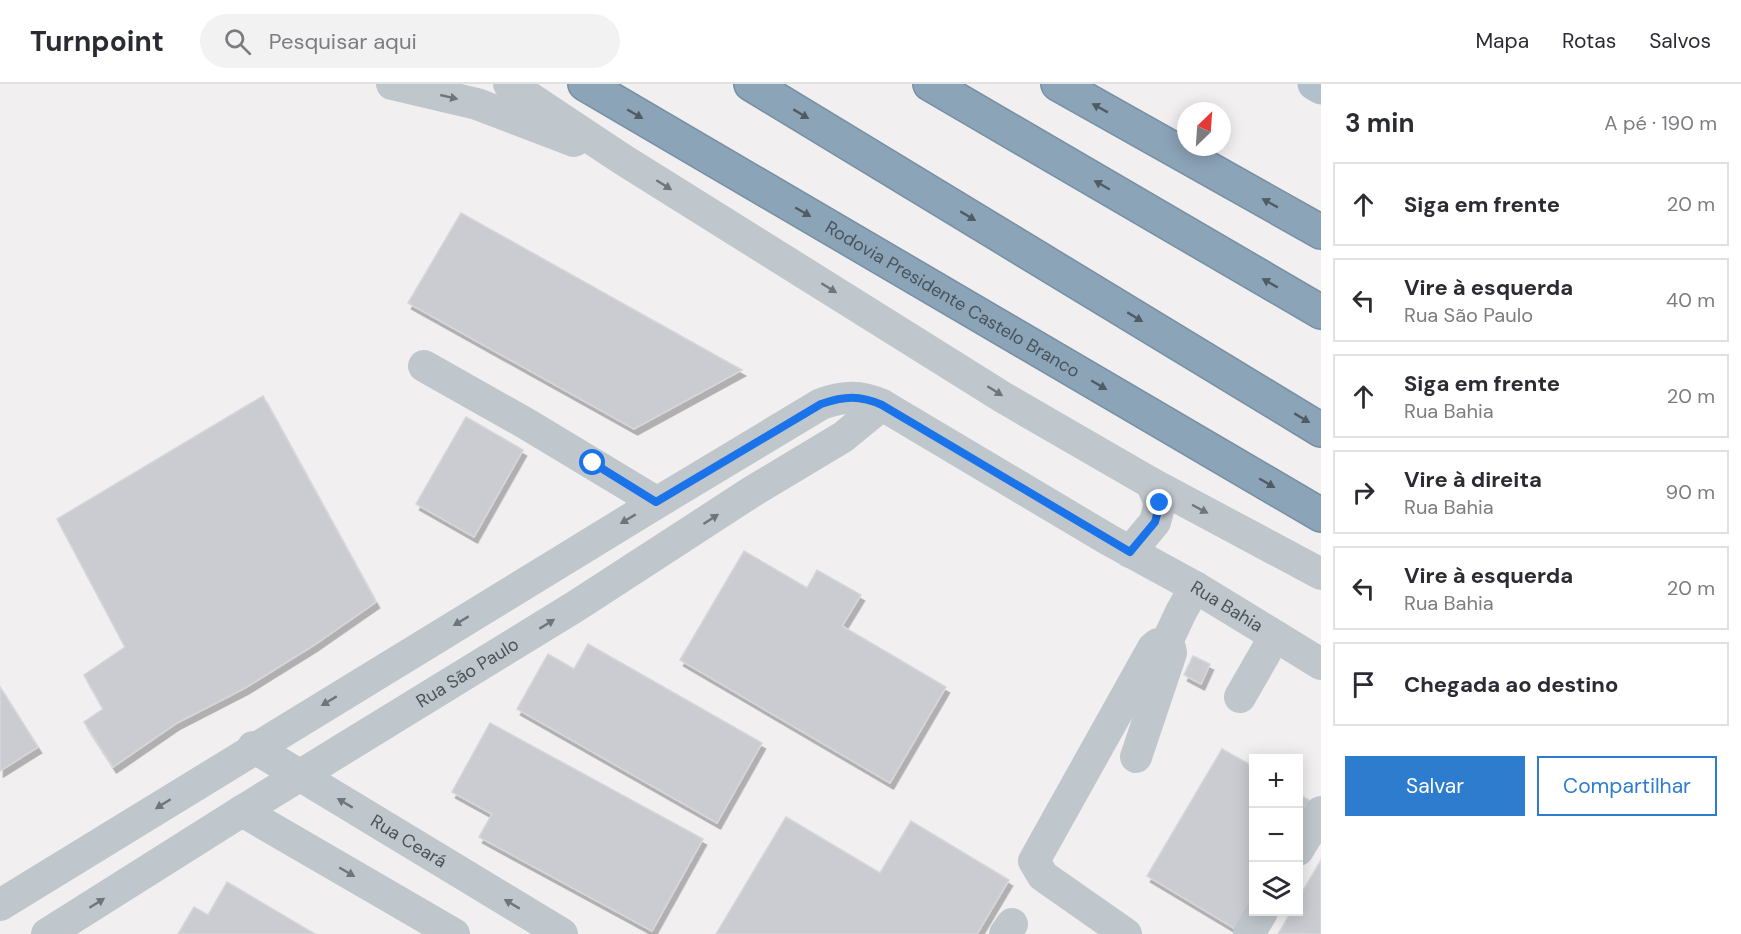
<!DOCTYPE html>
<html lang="pt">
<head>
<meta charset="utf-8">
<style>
	body { margin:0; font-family:"DM Sans",sans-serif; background:#f2f2f3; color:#2b2b33 }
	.controls { position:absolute; right:18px; bottom:18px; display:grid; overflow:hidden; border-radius:0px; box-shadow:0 3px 15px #0003 }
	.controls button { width:54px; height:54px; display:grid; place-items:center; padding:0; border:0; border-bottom:2px solid #e1e1e2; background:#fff; color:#2b2b33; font:30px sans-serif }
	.compass { position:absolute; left:1177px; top:18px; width:54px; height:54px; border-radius:50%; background:#fff; box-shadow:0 3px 15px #0003; rotate:25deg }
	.stop { position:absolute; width:18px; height:18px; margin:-14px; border:4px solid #1a73e8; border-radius:50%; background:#fff }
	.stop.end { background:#1a73e8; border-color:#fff; box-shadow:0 2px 6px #0008 }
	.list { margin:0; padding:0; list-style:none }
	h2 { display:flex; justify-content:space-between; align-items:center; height:78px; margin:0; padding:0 24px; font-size:26px }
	h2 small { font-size:20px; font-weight:400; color:#7c7c81 }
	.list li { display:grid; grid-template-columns:39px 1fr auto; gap:18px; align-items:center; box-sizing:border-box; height:84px; margin:0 12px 12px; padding:0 12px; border:2px solid #e1e1e2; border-radius:0px }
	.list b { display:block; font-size:22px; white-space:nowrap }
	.list p { margin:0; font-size:20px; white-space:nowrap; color:#7c7c81 }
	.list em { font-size:20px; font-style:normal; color:#7c7c81 }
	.actions { display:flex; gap:12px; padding:18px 24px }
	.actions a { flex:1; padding:14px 0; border:2px solid #2d7cce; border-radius:0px; text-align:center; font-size:21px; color:#2d7cce }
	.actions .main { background:#2d7cce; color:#fff }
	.icon { flex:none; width:33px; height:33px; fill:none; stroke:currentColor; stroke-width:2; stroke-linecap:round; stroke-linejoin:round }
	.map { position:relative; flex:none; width:1321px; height:850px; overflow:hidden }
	header { display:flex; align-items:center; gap:36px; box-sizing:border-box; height:84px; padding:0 30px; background:#fff; border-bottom:2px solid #e1e1e2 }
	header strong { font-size:28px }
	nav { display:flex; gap:33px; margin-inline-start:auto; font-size:21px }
	.search { width:420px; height:54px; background:#f2f2f3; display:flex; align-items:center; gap:15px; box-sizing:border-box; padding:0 21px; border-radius:33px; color:#7c7c81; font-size:22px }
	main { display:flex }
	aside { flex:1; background:#fff }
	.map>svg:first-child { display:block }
	.building { fill:#caccd1; stroke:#d4d6da; stroke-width:1.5; filter:url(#shadow) }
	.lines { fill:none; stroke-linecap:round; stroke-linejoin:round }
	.highway-casing { stroke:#778fa4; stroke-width:36 }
	.minor { stroke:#bfc7cc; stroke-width:32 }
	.major { stroke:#b2c0cb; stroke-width:33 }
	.highway { stroke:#8ca4b8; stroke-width:33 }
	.oneway { fill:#6c767d }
	.oneway2 { fill:#505b64 }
	.route { stroke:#1a73e8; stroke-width:8 }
	.labels { text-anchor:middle; stroke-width:5; stroke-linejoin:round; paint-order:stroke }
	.street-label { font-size:18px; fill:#49535b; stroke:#fff }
</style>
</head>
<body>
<header>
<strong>Turnpoint</strong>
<div class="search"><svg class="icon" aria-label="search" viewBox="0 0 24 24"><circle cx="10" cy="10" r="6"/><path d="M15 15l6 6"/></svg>Pesquisar aqui</div>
<nav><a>Mapa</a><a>Rotas</a><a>Salvos</a></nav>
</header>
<main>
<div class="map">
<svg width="1321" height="850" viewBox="0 0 1321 850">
	<defs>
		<filter id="shadow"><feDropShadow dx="3.5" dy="6" stdDeviation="0" flood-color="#0004"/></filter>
	</defs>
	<rect width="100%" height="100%" fill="#f1efef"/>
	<g class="building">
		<path d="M461,129L742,286L634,345L408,219Z"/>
		<path d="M263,312L376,518L314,561L245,604L177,639L113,683L84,638L103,625L84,591L125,563L57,435Z"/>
		<path d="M466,333L523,366L474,453L416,420Z"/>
		<path d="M744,467L807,504L817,486L861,511L842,542L946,603L890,699L680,576Z"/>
		<path d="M588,560L762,659L717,739L517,625L548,570L574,585Z"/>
		<path d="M1193,572L1210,580L1201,600L1184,591Z"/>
		<path d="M0,603L38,663L0,687Z"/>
		<path d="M490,639L703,755L652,847L479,753L492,730L452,708Z"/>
		<path d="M1222,665L1254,683V828L1242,849L1147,792Z"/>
		<path d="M1298,710L1318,721L1298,754Z"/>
		<path d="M786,733L880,789L911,737L1009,796L977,850H716Z"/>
		<path d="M1321,776V850H1278L1291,828H1298V815Z"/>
		<path d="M227,798L315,850H178L194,823L208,831Z"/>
	</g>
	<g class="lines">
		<defs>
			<g id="highway">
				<path id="s4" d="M585,0L1321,431"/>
				<path d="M751,0L1321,346"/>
				<path d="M930,0L1321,228"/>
				<path d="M1058,0L1321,148"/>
			</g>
		</defs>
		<use href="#highway" class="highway-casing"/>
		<g class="minor">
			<path d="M392,0L477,20L574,57"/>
			<path d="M509,0L622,75L1004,314L1151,399L1321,490"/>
			<path d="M424,282L525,339L656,418"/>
			<path d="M1130,468L1155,438L1160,419L1151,399"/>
			<path d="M1240,613L1275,552"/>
			<path id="s1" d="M253,663L562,850"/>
			<path d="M1136,673L1171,569L1170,564L1166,560L1181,528L1195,503"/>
			<path d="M242,727L454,850"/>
			<path d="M1298,766L1321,728"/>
			<path id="s2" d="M0,821C272,652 546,485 821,320C844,312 860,311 882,321L1109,456L1195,503L1321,580"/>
			<path id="s3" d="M47,850L242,727L576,522L753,407L843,353L882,321"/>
			<path d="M1005,850L1012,840"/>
			<path d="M1126,850L1043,792L1034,777L1153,564L1158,560H1166"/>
			<path d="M1249,850L1262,828"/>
		</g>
		<path class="major" d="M1314,0L1321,4"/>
		<use href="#highway" class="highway"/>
	</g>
	<defs><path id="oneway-solid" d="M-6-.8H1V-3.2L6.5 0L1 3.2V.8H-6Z" transform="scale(1.5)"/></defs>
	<g class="oneway">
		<use href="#oneway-solid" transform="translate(449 13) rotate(13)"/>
		<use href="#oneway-solid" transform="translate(664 101) rotate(32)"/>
		<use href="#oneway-solid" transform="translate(829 204) rotate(32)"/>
		<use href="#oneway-solid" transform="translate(995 307) rotate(32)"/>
		<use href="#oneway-solid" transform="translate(1200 425) rotate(28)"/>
		<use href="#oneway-solid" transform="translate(628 435) rotate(149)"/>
		<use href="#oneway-solid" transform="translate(711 435) rotate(-33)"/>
		<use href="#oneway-solid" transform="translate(461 537) rotate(149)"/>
		<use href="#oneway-solid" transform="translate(547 540) rotate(-32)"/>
		<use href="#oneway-solid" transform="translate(329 617) rotate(149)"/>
		<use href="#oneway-solid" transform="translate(345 719) rotate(-149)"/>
		<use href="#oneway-solid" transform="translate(163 720) rotate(148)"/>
		<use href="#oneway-solid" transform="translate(347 788) rotate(30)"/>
		<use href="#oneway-solid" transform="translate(97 819) rotate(-32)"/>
		<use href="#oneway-solid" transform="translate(512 820) rotate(-149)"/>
	</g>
	<g class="oneway2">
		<use href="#oneway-solid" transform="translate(1100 24) rotate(-151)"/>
		<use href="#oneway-solid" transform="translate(635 30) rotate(30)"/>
		<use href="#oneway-solid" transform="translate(801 30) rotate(31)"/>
		<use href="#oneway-solid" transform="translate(1102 101) rotate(-150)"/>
		<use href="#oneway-solid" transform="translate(1270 119) rotate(-151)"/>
		<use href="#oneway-solid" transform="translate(803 128) rotate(30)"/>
		<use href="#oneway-solid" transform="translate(968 132) rotate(31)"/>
		<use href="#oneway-solid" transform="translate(1270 199) rotate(-150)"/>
		<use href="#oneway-solid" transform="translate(1135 233) rotate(31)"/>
		<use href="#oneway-solid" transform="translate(1099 301) rotate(30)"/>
		<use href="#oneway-solid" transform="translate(1302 334) rotate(31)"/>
		<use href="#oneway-solid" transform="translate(1267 399) rotate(30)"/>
	</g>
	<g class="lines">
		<path class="route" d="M593,379L656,418L821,320C844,312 860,311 882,321L1130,468L1155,438L1160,419"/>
	</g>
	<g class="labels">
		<g class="street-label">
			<text dy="6" stroke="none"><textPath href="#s4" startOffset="426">Rodovia Presidente Castelo Branco</textPath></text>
			<text dy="6" stroke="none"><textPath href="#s2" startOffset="1424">Rua Bahia</textPath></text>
			<text dy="6" stroke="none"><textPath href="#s3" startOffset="495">Rua São Paulo</textPath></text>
			<text dy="6" stroke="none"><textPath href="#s1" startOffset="182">Rua Ceará</textPath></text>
		</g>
	</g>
</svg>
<div class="controls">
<button>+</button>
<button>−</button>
<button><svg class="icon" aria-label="layers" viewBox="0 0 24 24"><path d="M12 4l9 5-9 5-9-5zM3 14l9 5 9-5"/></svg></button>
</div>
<svg class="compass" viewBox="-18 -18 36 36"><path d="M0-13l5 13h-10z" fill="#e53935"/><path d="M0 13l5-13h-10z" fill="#7c7c81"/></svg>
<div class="stop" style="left:593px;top:379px"></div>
<div class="stop end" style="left:1160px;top:419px"></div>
</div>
<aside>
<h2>3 min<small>A pé · 190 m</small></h2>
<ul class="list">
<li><svg class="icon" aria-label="ahead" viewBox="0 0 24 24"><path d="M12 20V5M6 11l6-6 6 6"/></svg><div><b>Siga em frente</b></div><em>20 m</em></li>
<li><svg class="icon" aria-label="left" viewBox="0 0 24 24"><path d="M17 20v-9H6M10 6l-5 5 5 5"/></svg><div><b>Vire à esquerda</b><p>Rua São Paulo</p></div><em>40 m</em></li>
<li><svg class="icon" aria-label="ahead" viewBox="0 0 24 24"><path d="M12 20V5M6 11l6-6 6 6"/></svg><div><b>Siga em frente</b><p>Rua Bahia</p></div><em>20 m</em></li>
<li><svg class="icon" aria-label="right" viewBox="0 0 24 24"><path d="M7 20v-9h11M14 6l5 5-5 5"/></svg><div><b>Vire à direita</b><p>Rua Bahia</p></div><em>90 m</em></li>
<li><svg class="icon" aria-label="left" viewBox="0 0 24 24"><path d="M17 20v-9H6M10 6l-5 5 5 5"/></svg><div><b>Vire à esquerda</b><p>Rua Bahia</p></div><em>20 m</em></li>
<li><svg class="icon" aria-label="arrive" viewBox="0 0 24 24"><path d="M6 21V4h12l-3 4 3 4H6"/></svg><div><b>Chegada ao destino</b></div></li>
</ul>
<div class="actions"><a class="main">Salvar</a><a>Compartilhar</a></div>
</aside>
</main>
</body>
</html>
